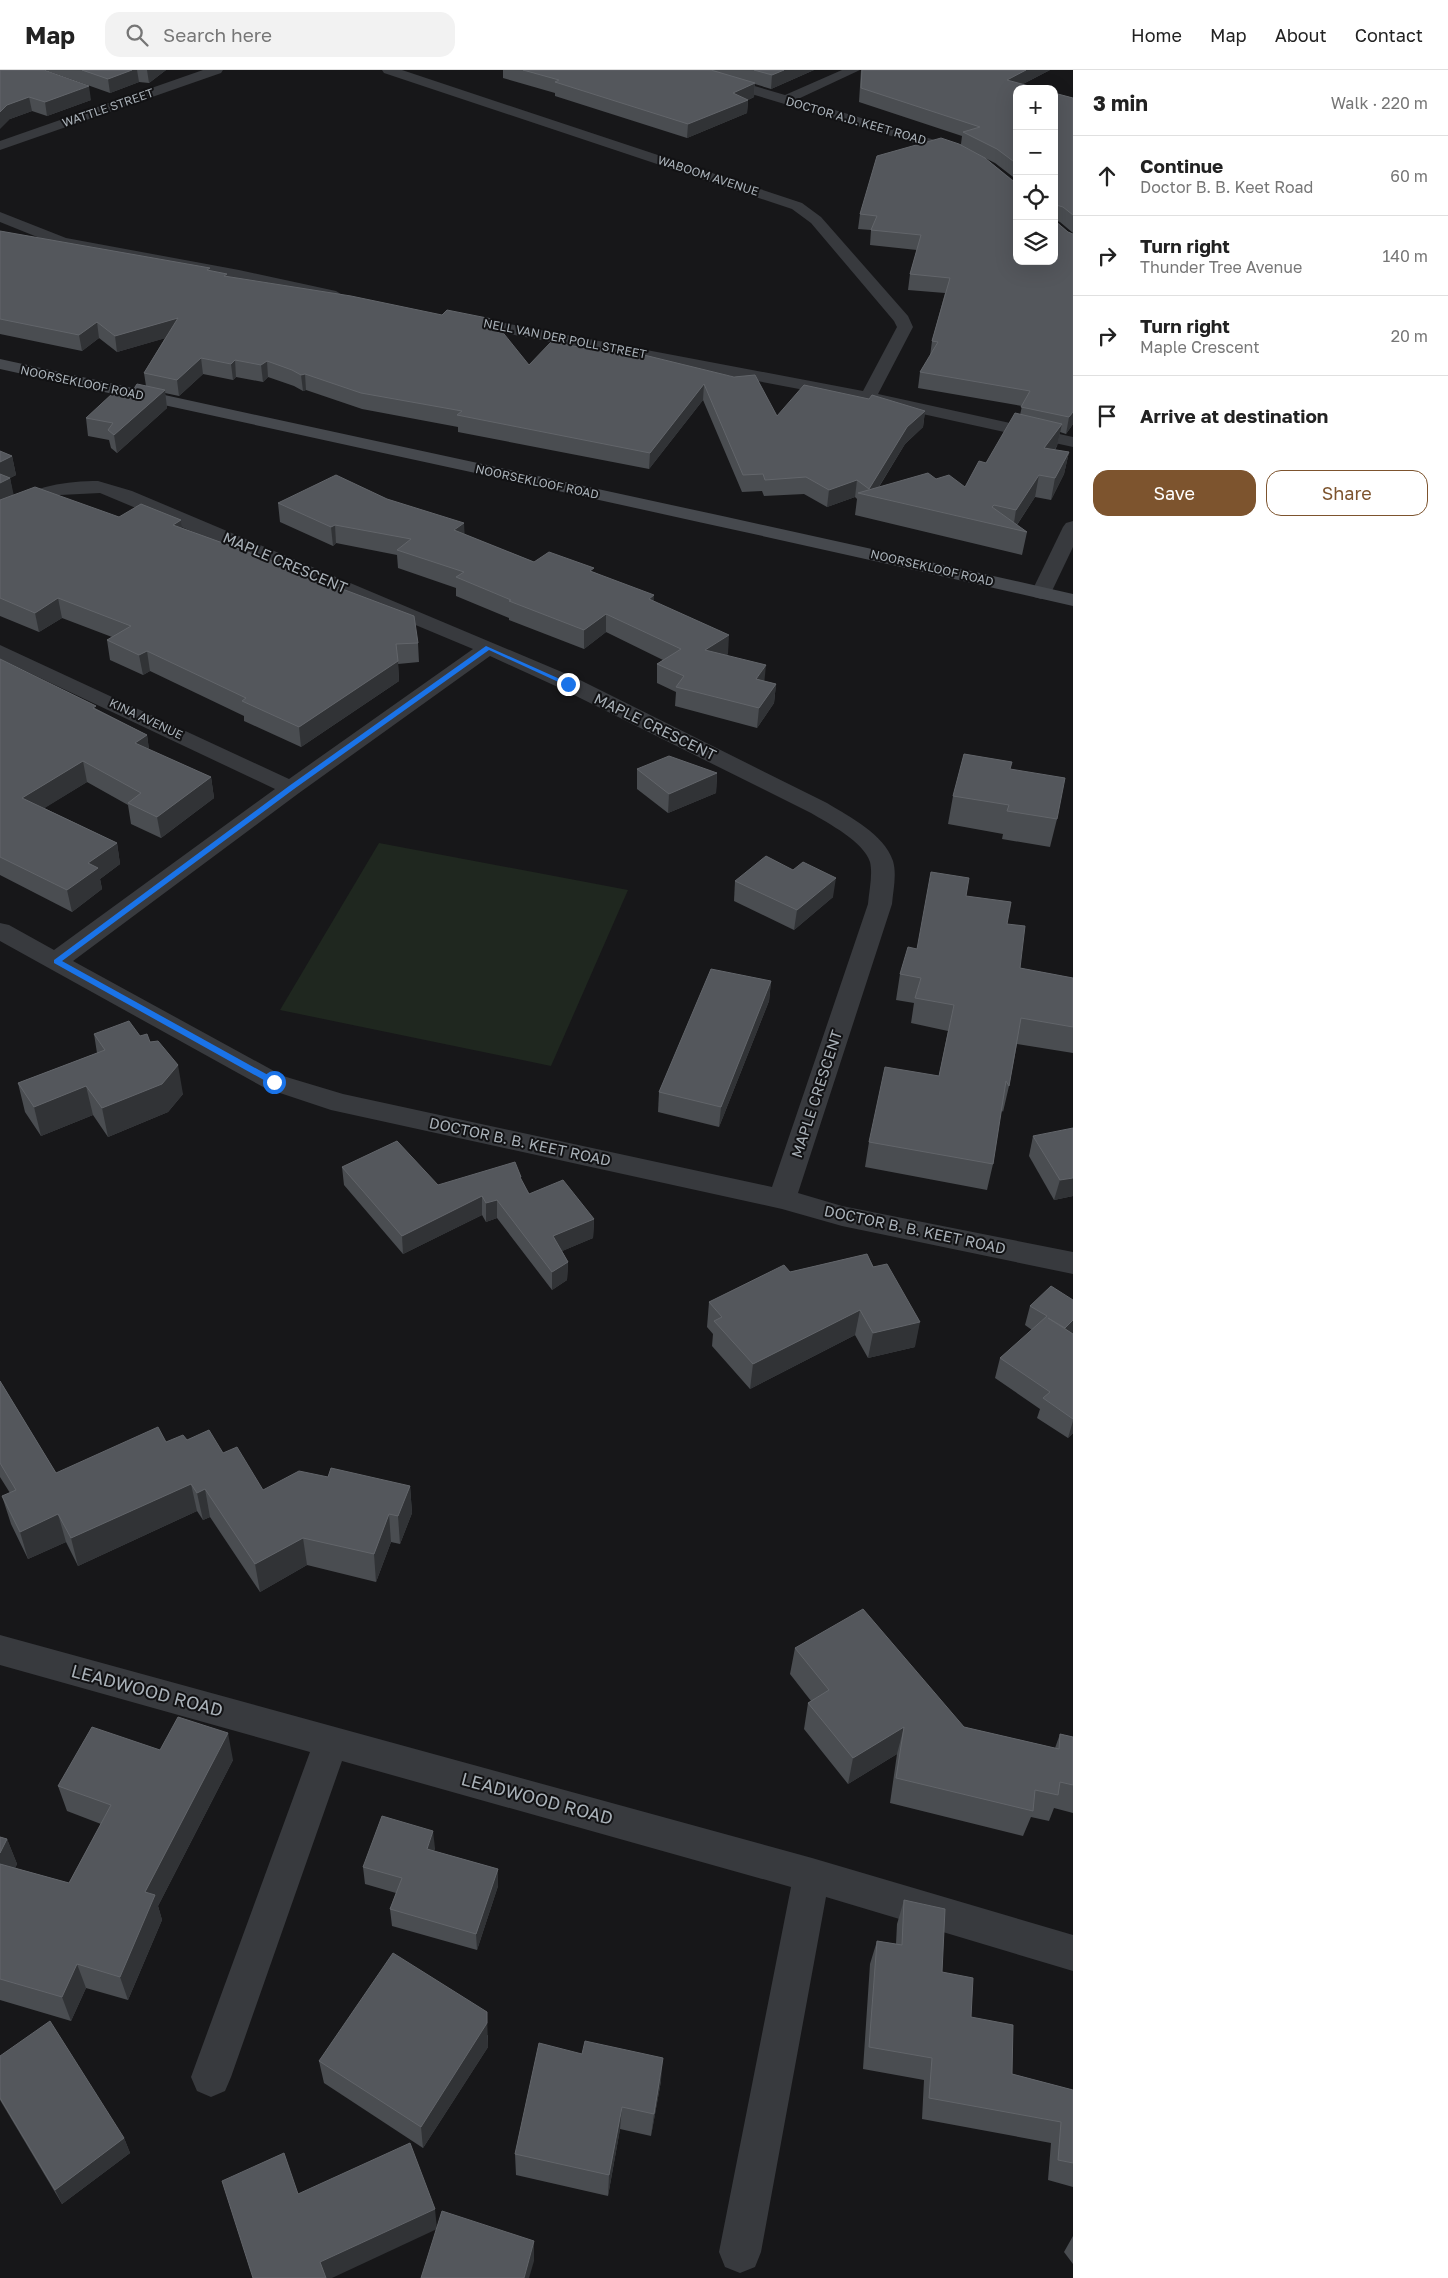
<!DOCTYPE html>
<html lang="en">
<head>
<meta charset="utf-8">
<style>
	body { margin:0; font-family:"Golos Text",sans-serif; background:#f2f2f2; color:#222 }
	.controls { position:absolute; right:15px; top:15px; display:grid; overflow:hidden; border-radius:10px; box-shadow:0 5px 20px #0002 }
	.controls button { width:45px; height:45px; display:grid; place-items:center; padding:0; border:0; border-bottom:1px solid #e0e0e0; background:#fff; color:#222; font:25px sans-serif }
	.stop { position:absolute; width:15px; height:15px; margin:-11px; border:4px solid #1a73e8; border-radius:50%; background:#fff }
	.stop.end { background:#1a73e8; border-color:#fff; box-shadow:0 1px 5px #0008 }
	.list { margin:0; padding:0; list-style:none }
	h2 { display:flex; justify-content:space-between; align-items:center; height:65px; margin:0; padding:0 20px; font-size:21px }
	h2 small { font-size:16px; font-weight:400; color:#767676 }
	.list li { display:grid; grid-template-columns:32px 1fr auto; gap:15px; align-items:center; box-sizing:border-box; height:80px; padding:0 20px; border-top:1px solid #e0e0e0 }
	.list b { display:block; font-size:19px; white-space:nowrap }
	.list p { margin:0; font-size:16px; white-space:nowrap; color:#767676 }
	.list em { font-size:16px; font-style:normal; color:#767676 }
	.actions { display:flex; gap:10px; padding:15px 20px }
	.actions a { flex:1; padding:11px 0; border:1px solid #7d542e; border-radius:15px; text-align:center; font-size:18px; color:#7d542e }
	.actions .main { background:#7d542e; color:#fff }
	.icon { flex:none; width:28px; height:28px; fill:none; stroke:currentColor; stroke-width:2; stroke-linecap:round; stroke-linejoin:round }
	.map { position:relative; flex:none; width:1073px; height:2208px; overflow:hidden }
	header { display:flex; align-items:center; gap:30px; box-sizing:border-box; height:70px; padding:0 25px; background:#fff; border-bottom:1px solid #e0e0e0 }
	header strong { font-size:24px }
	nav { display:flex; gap:28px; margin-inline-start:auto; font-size:18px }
	.search { width:350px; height:45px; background:#f2f2f2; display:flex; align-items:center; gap:12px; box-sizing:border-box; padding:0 18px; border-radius:15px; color:#767676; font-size:19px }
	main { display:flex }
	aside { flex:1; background:#fff }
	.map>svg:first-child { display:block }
	.green { fill:#1f271f }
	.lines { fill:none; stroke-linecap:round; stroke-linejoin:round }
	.street { fill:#383a3e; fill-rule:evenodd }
	.secondary { fill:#46494e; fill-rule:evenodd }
	.wall { fill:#4a4d51 }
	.shaded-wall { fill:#313336 }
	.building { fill:#54575c; stroke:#62656a }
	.route { fill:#1a73e8 }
	.labels { text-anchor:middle; stroke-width:4; stroke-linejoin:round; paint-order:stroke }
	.far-street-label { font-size:12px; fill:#a9b1b8; stroke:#121214 }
	.street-label { font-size:15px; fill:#a9b1b8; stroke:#121214 }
	.near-street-label { font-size:18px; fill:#a9b1b8; stroke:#121214 }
</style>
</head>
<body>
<header>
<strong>Map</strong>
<div class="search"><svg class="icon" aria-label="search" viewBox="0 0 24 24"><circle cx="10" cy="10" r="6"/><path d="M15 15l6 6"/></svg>Search here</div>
<nav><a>Home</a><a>Map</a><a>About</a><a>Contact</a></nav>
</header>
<main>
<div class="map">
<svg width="1073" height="2208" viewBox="0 0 1073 2208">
	<rect width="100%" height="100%" fill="#171719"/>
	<path class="green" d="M379,773L628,820L551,996L280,940Z"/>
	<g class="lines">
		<g class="street">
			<path d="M203,0H223L221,3L0,80V71Z"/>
			<path d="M382,0H402L802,133L821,147L908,246L913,257L878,324L1073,367V377L868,332L456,254L454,250L456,246L462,245L863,321L897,257L894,251L811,153L792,139L384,3Z"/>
			<path d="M679,0H700L785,25L842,0H860L798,29L968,80L994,95L1017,113V125L1012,124L984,101L958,86L681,3Z"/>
			<path d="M0,142L66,168L239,200L336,221L344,226L336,231L239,210L62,177L0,152Z"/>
			<path d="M98,411L132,421L576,608L827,733C850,747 884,764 893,791C897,805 893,821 892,834L798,1123L842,1136L1073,1182V1204L842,1156L782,1139L331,1040L265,1018L0,871V853L9,855L54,880L275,719L0,589V575L289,709L473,579L100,423L60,425L0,449V435C30,419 63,410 98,411ZM490,586L560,618L811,743C828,753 864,772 870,792C873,805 869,821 868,834L772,1117L343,1024L283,1006L73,891L299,723Z"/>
			<path d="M1073,451V477L1051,523L1048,527L1041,529L1034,527L1031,523L1063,457L1066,453Z"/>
			<path d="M0,1565L812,1788L1073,1865V1901L826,1827L761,2182L755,2197L740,2203L725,2197L719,2182L791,1817L342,1691L231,2007L225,2021L211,2027L197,2021L191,2007L310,1682L0,1595Z"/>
		</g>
		<path class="secondary" d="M0,289C358,368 716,443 1073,524V536C716,454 358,378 0,299Z"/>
	</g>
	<g class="wall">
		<path d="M0,0L91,30L47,46L32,41L10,49Z"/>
		<path d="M45,0H166L149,13L139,12L110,23Z"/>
		<path d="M503,0H814L771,19L755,14L754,27L748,30L747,43L687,68L555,26V23L503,8Z"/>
		<path d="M861,0H1050L1023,14L1017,19V110L995,93L985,88L1017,191L1054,23L1073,28V163L1060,152L1055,150L1068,162L1073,164V354L1066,364L1060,362L1057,376L1055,380L1069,382L1064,404L1051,430L1035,427L1017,455L1027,462L1022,485L855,445L857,429L855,427L827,437L804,424L764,426L762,421L742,422L703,330L649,399L458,362V357L362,339L306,320L303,321L294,316L268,307L263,312L236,307L233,310L203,304L179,326L165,323L167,338L117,383L111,378L109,370L88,366L86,348L129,326L146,316L144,303L165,268L117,282L99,268L82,281L0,264V161L210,201L227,207L529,295L595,280L644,285L777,346L925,341L923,357L905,374L879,417L936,409L965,417L986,393L1020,345L1022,336L918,318L920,302L930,286L932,271L945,223L908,220L910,204L917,180L870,175L871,160L858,159L860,144L961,74L962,66L859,32Z"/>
		<path d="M0,381L12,386L16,405L10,408L13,425L119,447L181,450L182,458L278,493L279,495L418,573L419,592L398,594L399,611L301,677L244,651V646L150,601L143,605L110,590L107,570L112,567L62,548L39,562L0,546Z"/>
		<path d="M387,429L464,464L534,492L594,502L654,531L728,584L726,585L764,611L776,614L774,633L757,658L675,636L676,622L657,613V594L663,590L606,562L584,579L509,550V548L456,526V518L398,498L397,485L336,473L333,476L280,452L278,433Z"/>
		<path d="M0,589L147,665L149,680L211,707L214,728L161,768L131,754L128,735L87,712L44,738L117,773L120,794L100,809L102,819L72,842L0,805Z"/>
		<path d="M637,699L717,703L716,723L668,743L637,719Z"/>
		<path d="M1010,700L1057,749L1050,777L1002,769L1003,764L948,754L953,726Z"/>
		<path d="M735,811L833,827L794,860L734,831Z"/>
		<path d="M966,826L1007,854L1020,898L1073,908V983L1017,974L1009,1016L1003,1042L1001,1039L993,1094L987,1120L865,1097L869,1072L939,1006L948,961L911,953L914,933L896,930L900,904L917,879Z"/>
		<path d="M771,911L769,931L719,1057L658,1042L659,1022Z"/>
		<path d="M94,964L140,966L150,972L183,1024L168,1042L108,1067L93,1045L41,1066L25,1042L18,1013L97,983Z"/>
		<path d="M1033,1066L1073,1126L1054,1130L1029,1086Z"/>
		<path d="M342,1097L438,1115L521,1110L529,1124L594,1149L593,1168L562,1181L568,1192L567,1210L552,1220L497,1148L486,1152L482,1145L403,1184L344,1115Z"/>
		<path d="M867,1184L915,1277L868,1288L855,1265L750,1319L712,1276L713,1264L707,1257L709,1232L790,1202Z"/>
		<path d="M1073,1230V1363L1068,1368L1037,1348L1040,1339L995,1308L1000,1288L1032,1260L1025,1255L1030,1236Z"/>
		<path d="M0,1311L56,1403L166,1372L187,1370L223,1383L263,1420L328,1407L410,1416L412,1443L400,1474L391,1472L376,1512L307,1495L260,1522L210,1447L203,1450L197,1441L78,1496L66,1472L28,1489L11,1454L2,1426L10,1423L0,1407Z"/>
		<path d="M795,1578L964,1657L1055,1678L1060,1664L1073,1667V1743L1054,1738L1049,1751L1031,1747L1023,1766L890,1733L897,1684L848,1714L804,1659L808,1633L811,1631L790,1604Z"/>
		<path d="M160,1680L233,1690L158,1836L162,1850L128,1930L86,1918L71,1951L0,1930V1767L7,1769L17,1794L15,1798L69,1813L101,1754L67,1741L58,1716Z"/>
		<path d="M435,1778L434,1781L498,1799V1816L477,1880L392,1856L390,1839L396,1823L365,1814L363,1797Z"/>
		<path d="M904,1830L942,1902L971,1947L1012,2004L1073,2020V2117L1048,2110L1051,2073L922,2049L924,2010L863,1999L870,1894L877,1871L896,1874L897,1854Z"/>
		<path d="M488,1965V1977L423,2078L324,2013L319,1991Z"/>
		<path d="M0,1986L124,2068L130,2083L62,2134L0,2030Z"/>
		<path d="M661,2011L651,2066L620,2059L608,2126L516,2105L515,2084Z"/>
		<path d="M1073,2166V2194L1064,2182Z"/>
	</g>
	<g class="shaded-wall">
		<path d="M132,0H137L139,12L110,23L108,9Z"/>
		<path d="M147,0H166L149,13Z"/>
		<path d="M784,0H814L771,19L772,5Z"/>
		<path d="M1026,0H1050L1005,23L1007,10Z"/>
		<path d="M755,13L754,27L748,30L747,43L687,68L688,54L733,23Z"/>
		<path d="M89,16L91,30L47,46L45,32Z"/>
		<path d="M29,27L32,41L10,49L0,59V42L7,35Z"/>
		<path d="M178,248L180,264L117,282L115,266Z"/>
		<path d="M97,252L99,268L82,281L79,265Z"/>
		<path d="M201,288L203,304L179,326L177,310Z"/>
		<path d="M235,290L236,307L233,310L231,294Z"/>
		<path d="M267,291L268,307L263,312L261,295Z"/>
		<path d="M305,304L306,320L303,321L301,305Z"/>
		<path d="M704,314L703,330L649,399L650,383Z"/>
		<path d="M165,320L167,338L117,383L114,365Z"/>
		<path d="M925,341L923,357L905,374L873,426L869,419L907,357Z"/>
		<path d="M1073,342V354L1066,364L1069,347Z"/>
		<path d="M1062,354L1057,376L1040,400L1044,378Z"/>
		<path d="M1069,382L1064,404L1051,430L1055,408Z"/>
		<path d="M12,386L16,405L10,408L14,426L0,434V392Z"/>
		<path d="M1039,405L1035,427L1014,459H1013L1016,440Z"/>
		<path d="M857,410L855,427L827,437L829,420Z"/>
		<path d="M181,450L184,469L173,455Z"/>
		<path d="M464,453L465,471L454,460Z"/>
		<path d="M335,455L336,473L333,476L331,457Z"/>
		<path d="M654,525L653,544L649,529Z"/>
		<path d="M58,528L62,548L39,562L35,543Z"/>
		<path d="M606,544V562L584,579V560Z"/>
		<path d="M729,565L728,584L704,599L705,580Z"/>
		<path d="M147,581L150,601L143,605L139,585Z"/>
		<path d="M398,591L399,611L301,677L299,657Z"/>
		<path d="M766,595L764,615L756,609Z"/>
		<path d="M776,614L774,633L757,658L759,638Z"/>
		<path d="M147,665L150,686L135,673Z"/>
		<path d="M83,691L87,712L27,749L22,728Z"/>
		<path d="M717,703L716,723L668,743L669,724Z"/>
		<path d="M211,707L214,728L161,768L157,747Z"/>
		<path d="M117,773L120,794L100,809L102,819L72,842L67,820L88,793Z"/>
		<path d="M836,808L833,827L794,860L797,840Z"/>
		<path d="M771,911L769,931L719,1057L721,1037Z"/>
		<path d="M178,995L183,1024L168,1042L108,1067L102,1038Z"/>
		<path d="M86,1016L93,1045L41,1066L34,1037Z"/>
		<path d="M1073,1108V1126L1054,1130L1060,1110Z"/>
		<path d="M482,1126V1145L403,1184L402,1166Z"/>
		<path d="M497,1130V1148L486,1152V1133Z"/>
		<path d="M594,1149L593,1168L553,1185V1166Z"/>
		<path d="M568,1192L567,1210L552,1220V1202Z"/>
		<path d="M860,1240L855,1265L750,1319L753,1294Z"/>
		<path d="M1073,1250V1265L1065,1258Z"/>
		<path d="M920,1252L915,1277L868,1288L873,1263Z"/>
		<path d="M1073,1351V1363L1068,1368Z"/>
		<path d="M191,1414L197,1441L78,1496L71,1468Z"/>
		<path d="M410,1416L412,1443L400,1474L398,1446Z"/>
		<path d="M205,1419L210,1447L203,1450L197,1423Z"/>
		<path d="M58,1444L66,1472L28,1489L20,1462Z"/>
		<path d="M389,1444L391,1472L376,1512L374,1484Z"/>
		<path d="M303,1468L307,1495L260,1522L255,1494Z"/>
		<path d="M904,1657L897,1684L848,1714L853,1688Z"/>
		<path d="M228,1663L233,1690L158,1836L162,1850L128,1930L120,1907L145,1822Z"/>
		<path d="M433,1761L435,1778L428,1796L427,1779Z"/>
		<path d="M7,1769L17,1794L6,1818L0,1804V1783Z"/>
		<path d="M498,1799V1816L477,1880L476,1864Z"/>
		<path d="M77,1894L86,1918L71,1951L62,1927Z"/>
		<path d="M487,1942L488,1977L423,2078L421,2057Z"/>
		<path d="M663,1988L661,2011L651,2066L654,2044Z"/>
		<path d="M622,2037L620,2059L608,2126L609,2105Z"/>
		<path d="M124,2068L130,2083L62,2134L55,2120Z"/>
		<path d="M435,2139L437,2159L332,2208H324L320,2192Z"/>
		<path d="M534,2171V2191L529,2208H524Z"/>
	</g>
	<g class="building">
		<path d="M0,0H44L89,16L45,32L29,27L7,35L0,42Z"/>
		<path d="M82,0H132L108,9Z"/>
		<path d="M523,0H711L755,13L733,23L748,30L688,54L555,12L559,10Z"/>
		<path d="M754,0H784L772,5Z"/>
		<path d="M862,0H1026L1007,10L1040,19H1017V94L997,79L963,62L980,57L861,18Z"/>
		<path d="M1054,23L1073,28V145L1063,137L1056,135L1055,151L1068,162L1073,164V342L1069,347L1021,337L1030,321L920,302L938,272L932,271L950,208L910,204L921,165L871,160L877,146L860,144L877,86L941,68L959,74L985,88L1013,111H1017V191H1054Z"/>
		<path d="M0,161L210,198L207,200L227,204L224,206L351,226L442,245L447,240L492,249L529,295L551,272L595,280L597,277L644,285L734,307L755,305L777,346L804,315L869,329L872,325L925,341L907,357L869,419L857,410L829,420L806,407L765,410L763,404L743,405L704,314L650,383L457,345L462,341L361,323L305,304L301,305L292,300L267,291L261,295L235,290L231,294L201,288L177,310L144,303L178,248L115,266L97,252L79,265L0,249Z"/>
		<path d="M137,314L165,320L114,365L108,360L113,353L86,348L113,323L129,326Z"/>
		<path d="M1015,343L1062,354L1044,378L1069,382L1055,408L1039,405L1016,440L994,435L992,437L1027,462L858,423L928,403L936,409L949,405L965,417L979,391L986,393Z"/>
		<path d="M0,381L12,386L0,392Z"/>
		<path d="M0,404L10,408L0,413Z"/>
		<path d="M336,405L387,429L464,453L454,460L534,492L549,482L594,498L590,501L654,525L649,529L729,565L705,580L766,595L756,609L776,614L759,638L676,617L684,606L657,594L681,579L606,544L584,560L509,531L511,530L456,507L464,502L397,480L411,469L335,455L331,457L278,433Z"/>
		<path d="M35,417L119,447L141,434L181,450L173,455L278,493L276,494L414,546L418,573L396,574L398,591L299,657L242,631L246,628L147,581L139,585L107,570L131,556L58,528L35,543L0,528V430Z"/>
		<path d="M0,589L96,636L93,638L147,665L135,673L211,707L157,747L128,733L141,723L83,691L22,728L117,773L88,793L98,798L67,820L0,787Z"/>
		<path d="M964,684L1012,692L1010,699L1065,708L1057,749L1007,741L1009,735L953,726Z"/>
		<path d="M669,686L717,703L669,724L637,699Z"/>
		<path d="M766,786L793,800L803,792L836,808L797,840L735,811Z"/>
		<path d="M931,802L969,808L966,826L1011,832L1007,854L1025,856L1020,898L1073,908V957L1021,948L1009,1016L1006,1011L993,1094L869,1072L885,997L939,1006L954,935L915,928L921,908L900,904L908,877L917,879Z"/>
		<path d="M711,899L771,911L721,1037L659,1022Z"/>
		<path d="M129,951L140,966L147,964L150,972L158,971L178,995L162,1014L102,1038L86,1016L34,1037L18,1013L105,980L94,964Z"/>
		<path d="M1073,1058V1108L1060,1110L1033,1066Z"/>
		<path d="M397,1071L438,1115L515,1092L521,1107H520L529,1124L563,1110L594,1149L553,1166L568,1192L552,1202L497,1130L486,1133L482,1126L402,1166L342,1097Z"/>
		<path d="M867,1184L873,1197L887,1194L920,1252L873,1263L860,1240L753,1294L714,1251L722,1247L709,1232L784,1195L790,1202Z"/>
		<path d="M1051,1216L1073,1230V1250L1065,1258L1048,1248L1073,1264V1349L1043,1328L1050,1322L1000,1288L1047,1246L1030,1236Z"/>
		<path d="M0,1311L56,1403L158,1357L166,1372L183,1365L187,1370L209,1360L223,1383L237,1377L263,1420L299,1401L328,1407L331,1398L410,1416L398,1446L389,1444L374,1484L303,1468L255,1494L205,1419L197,1423L191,1414L71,1468L58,1444L20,1462L2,1426L16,1420L0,1393Z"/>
		<path d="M863,1539L964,1657L1059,1679L1060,1664L1073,1667V1715L1060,1712L1058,1725L1035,1720L1033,1741L896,1708L904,1657L853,1688L808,1633L829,1620L795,1578Z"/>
		<path d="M178,1647L228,1663L145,1822L155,1825L120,1907L77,1894L62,1927L0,1909V1794L69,1813L111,1735L58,1716L92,1657L160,1680Z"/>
		<path d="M382,1746L433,1761L427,1779L498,1799L476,1864L390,1839L402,1808L363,1797Z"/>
		<path d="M0,1767L7,1769L0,1783Z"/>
		<path d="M904,1830L945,1839L942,1902L973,1908L971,1947L1013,1955L1012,2004L1073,2020V2093L1058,2090L1061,2052L929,2028L932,1988L869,1977L877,1871L902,1875Z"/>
		<path d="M393,1883L487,1942V1953L421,2057L319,1991Z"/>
		<path d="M50,1951L124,2068L55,2120L0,2028V1986Z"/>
		<path d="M585,1971L663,1988L654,2044L622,2037L609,2105L515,2084L539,1973L582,1984Z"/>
		<path d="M410,2073L435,2139L320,2192L326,2208H253L222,2111L284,2083L298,2124Z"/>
		<path d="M442,2141L534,2171L524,2208H421Z"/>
	</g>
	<path class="route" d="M486,576L571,614L565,615L489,580L294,719L62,891L277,1010V1014H271L54,893V890L289,716Z"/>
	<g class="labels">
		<g class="far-street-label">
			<text transform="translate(108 38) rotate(-19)" y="4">WATTLE STREET</text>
			<text transform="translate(856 51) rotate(16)" y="4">DOCTOR A.D. KEET ROAD</text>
			<text transform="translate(708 106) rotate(18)" y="4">WABOOM AVENUE</text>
			<text transform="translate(565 269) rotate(11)" y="4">NELL VAN DER POLL STREET</text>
			<text transform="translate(82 313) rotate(12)" y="4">NOORSEKLOOF ROAD</text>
			<text transform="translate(537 412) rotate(12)" y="4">NOORSEKLOOF ROAD</text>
			<text transform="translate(932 498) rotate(13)" y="4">NOORSEKLOOF ROAD</text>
			<text transform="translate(146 649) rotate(25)" y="4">KINA AVENUE</text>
		</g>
		<g class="street-label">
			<text transform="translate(285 493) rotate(23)" y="5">MAPLE CRESCENT</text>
			<text transform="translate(655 657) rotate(26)" y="5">MAPLE CRESCENT</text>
			<text transform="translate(817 1024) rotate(-72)" y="5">MAPLE CRESCENT</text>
			<text transform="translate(520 1072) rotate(12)" y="5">DOCTOR B. B. KEET ROAD</text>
			<text transform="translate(915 1160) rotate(12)" y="5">DOCTOR B. B. KEET ROAD</text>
		</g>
		<g class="near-street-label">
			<text transform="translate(147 1621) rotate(15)" y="6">LEADWOOD ROAD</text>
			<text transform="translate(537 1729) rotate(15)" y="6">LEADWOOD ROAD</text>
		</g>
	</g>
</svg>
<div class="controls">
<button>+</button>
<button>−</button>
<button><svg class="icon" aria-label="locate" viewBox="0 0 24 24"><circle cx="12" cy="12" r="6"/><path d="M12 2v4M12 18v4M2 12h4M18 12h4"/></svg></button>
<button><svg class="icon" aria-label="layers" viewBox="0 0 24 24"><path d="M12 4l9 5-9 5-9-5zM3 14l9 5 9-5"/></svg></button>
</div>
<div class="stop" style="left:274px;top:1012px"></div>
<div class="stop end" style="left:568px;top:614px"></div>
</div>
<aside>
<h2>3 min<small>Walk · 220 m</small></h2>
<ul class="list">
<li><svg class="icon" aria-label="ahead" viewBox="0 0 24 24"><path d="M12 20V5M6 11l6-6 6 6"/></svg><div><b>Continue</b><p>Doctor B. B. Keet Road</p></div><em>60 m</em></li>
<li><svg class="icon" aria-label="right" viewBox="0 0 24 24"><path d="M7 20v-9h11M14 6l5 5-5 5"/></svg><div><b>Turn right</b><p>Thunder Tree Avenue</p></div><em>140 m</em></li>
<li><svg class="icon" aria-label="right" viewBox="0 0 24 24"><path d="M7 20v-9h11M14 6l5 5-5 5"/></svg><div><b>Turn right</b><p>Maple Crescent</p></div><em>20 m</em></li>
<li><svg class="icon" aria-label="arrive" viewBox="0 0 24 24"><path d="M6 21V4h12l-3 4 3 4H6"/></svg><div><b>Arrive at destination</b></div></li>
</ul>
<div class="actions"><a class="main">Save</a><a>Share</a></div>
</aside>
</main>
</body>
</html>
